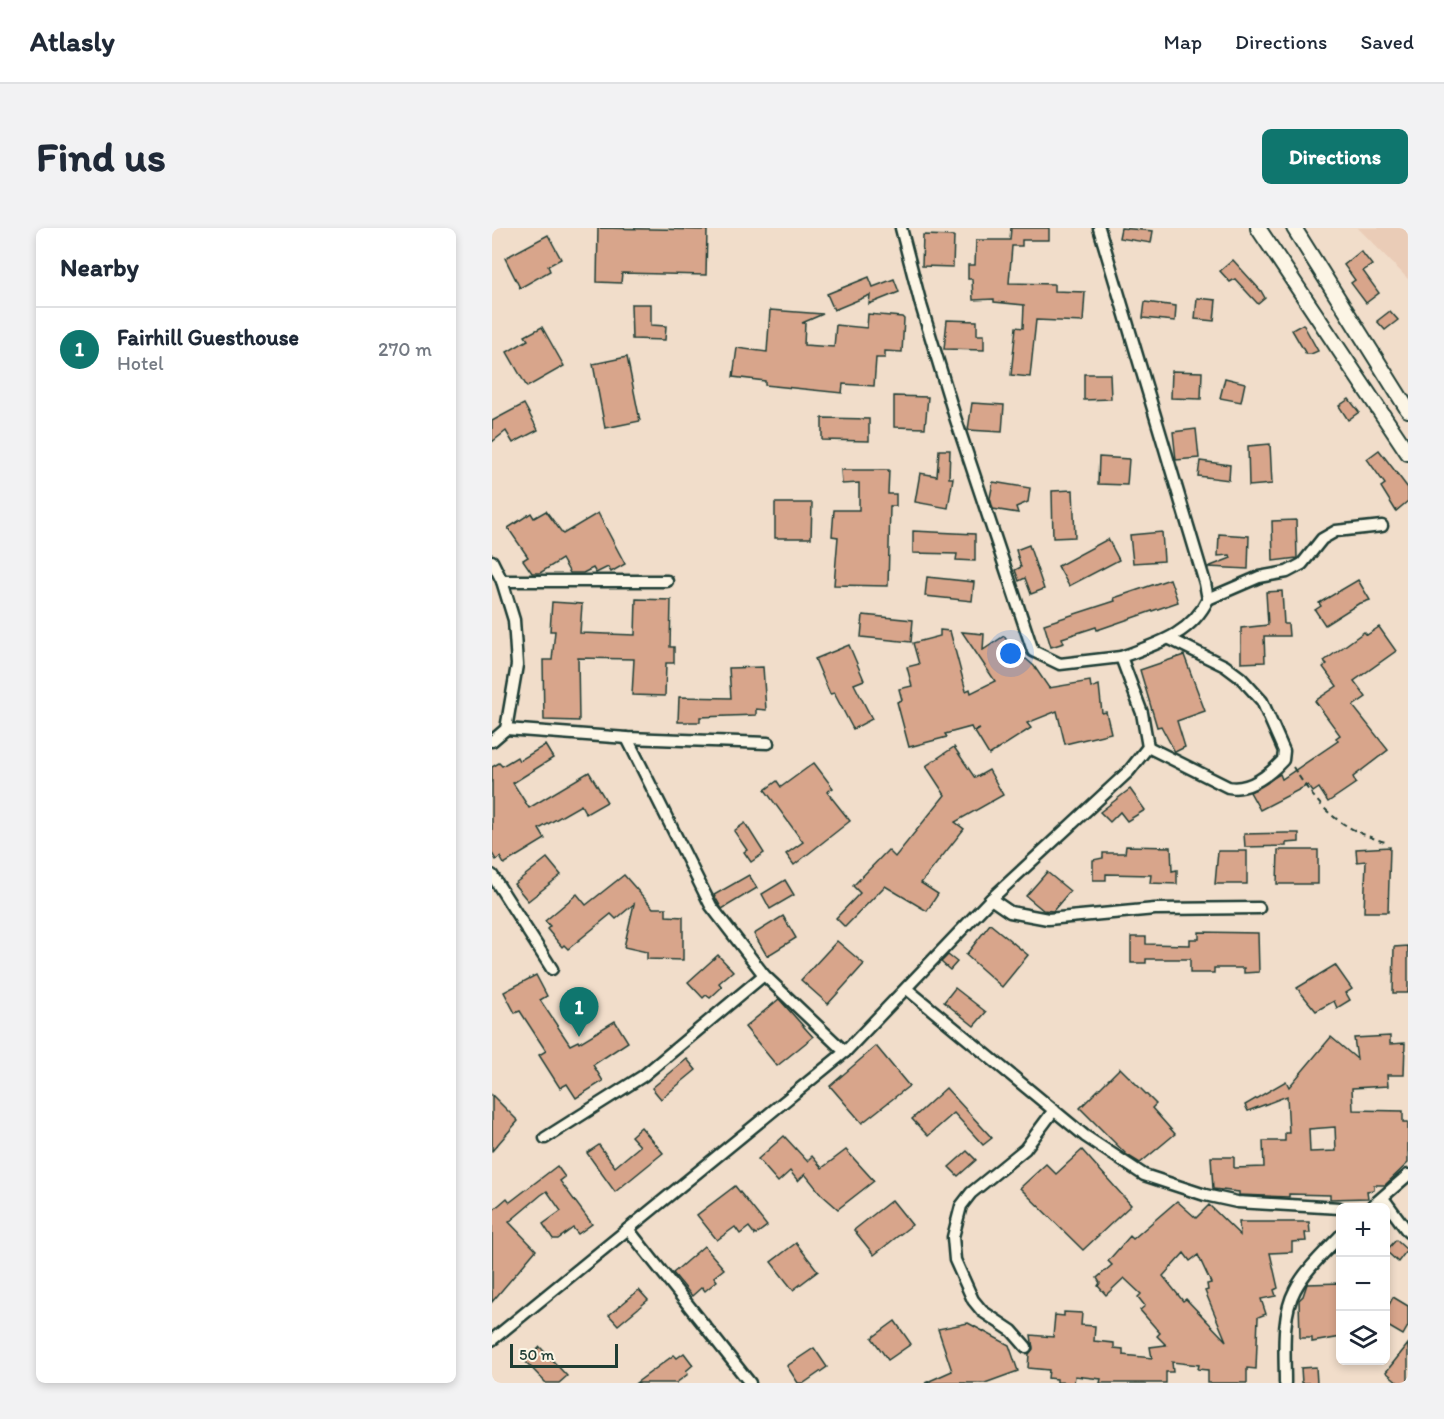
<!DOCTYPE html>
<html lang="en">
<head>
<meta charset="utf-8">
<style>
	body { margin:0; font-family:Itim,sans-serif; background:#f2f2f3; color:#1f2937 }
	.controls { position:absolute; right:18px; bottom:18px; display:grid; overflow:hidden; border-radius:9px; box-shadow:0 3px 9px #0003 }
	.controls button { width:54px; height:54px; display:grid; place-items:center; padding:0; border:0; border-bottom:2px solid #e0e1e3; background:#fff; color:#1f2937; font:30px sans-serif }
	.scale { position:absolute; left:18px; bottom:15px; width:108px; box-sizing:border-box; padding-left:6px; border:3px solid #1f3d34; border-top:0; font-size:16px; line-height:21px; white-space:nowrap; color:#1f3d34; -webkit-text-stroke:4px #fcf5e5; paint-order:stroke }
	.you { position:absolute; left:519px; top:426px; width:21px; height:21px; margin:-15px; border:4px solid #fff; border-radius:50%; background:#1a73e8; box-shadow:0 0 0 9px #1a73e833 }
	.badge { display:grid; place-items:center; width:39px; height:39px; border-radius:50%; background:#0f766e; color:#fff; font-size:20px; font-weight:700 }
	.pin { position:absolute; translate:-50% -50px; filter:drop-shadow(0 2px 3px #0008) }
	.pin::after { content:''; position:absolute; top:32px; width:21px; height:18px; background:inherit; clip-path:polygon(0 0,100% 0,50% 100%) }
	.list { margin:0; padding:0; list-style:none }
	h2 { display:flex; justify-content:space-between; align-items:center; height:78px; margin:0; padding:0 24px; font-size:26px }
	h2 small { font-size:20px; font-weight:400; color:#747a83 }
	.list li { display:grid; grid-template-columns:39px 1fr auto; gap:18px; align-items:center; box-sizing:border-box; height:84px; padding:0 24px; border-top:2px solid #e0e1e3 }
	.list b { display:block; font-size:22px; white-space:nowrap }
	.list p { margin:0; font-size:20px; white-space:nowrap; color:#747a83 }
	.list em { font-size:20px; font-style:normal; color:#747a83 }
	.icon { flex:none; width:33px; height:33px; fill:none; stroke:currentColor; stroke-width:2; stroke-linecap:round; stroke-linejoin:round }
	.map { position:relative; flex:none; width:916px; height:1155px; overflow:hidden; border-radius:9px }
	header { display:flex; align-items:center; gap:36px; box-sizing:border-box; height:84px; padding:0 30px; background:#fff; border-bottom:2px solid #e0e1e3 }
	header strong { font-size:28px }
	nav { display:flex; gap:33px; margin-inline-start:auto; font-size:21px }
	.intro { display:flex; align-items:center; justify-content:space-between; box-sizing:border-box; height:144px; padding:0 36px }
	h1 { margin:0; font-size:42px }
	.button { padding:15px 27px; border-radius:9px; background:#0f766e; color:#fff; font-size:21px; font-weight:700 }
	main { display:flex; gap:36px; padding:0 36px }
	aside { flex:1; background:#fff; border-radius:9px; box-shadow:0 3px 9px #0003 }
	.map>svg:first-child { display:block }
	.built { fill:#eaccb7 }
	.building { fill:#d8a58b; stroke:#1f3d34; stroke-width:1.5; fill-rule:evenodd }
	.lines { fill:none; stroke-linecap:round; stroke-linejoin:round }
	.minor-casing { stroke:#1f3d34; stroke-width:15 }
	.tertiary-casing { stroke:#1f3d34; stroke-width:18 }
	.path { stroke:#1f3d34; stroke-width:2; stroke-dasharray:6 4.5; stroke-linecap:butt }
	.minor { stroke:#fcf5e5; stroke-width:10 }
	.tertiary { stroke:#fcf5e5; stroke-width:14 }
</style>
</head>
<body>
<header>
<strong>Atlasly</strong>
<nav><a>Map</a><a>Directions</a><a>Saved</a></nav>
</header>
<div class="intro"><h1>Find us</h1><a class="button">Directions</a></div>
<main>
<aside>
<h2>Nearby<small></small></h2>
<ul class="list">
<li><span class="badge">1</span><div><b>Fairhill Guesthouse</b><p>Hotel</p></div><em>270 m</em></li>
</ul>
</aside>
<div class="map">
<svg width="916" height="1155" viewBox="0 0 916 1155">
	<rect width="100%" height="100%" fill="#f1ddca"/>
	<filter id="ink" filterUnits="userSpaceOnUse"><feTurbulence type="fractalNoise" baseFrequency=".0167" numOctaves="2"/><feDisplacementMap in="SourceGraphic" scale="12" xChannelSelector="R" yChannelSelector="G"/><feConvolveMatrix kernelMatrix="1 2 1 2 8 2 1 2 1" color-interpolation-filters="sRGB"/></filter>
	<g filter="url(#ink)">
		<path class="built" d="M866,0H916V51Z"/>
		<g class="building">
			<path d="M106,0L215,2L214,47L130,45L129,55L105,54Z"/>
			<path d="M519,0H557V12H530V18H520L517,55L562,56V63L593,64L591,94L544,92L538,149L519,147L524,99L531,100L532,77L502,74V71L481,72L480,51H476V37H483L484,12H518Z"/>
			<path d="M629,0L661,3L659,15L627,10Z"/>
			<path d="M56,7L69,31L56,38L58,43L28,60L13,30Z"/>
			<path d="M431,7L462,8L461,39L430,38Z"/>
			<path d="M869,23L880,37L871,43L887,65L874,75L859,55L863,52L852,37Z"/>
			<path d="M741,32L769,63L773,70L766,76L743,51L738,54L728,43Z"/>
			<path d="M377,49L381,59L402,51L407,64L377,76L378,67L342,82L335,66Z"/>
			<path d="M705,70L724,72L722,93L703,91Z"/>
			<path d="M653,74L684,78L683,93L651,90Z"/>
			<path d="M139,76H159V97L174,98L173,112L140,111Z"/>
			<path d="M278,82L331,86L310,95H313L312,117L342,119L344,97L375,100L376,86L410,89L412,91L410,124L393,123V130H384L382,158L351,156L350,165L273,157V153L241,149L245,120L275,124Z"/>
			<path d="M898,83L906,92L893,102L885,93Z"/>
			<path d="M455,92L485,93V107H492V122L452,121Z"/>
			<path d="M811,96L826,123L819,126H814L800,102Z"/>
			<path d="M50,99L72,138L35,159L15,124L36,112L33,108Z"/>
			<path d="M135,129L148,193L113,200L101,136Z"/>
			<path d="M680,143L710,144L709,171L679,170Z"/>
			<path d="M592,146H618L619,171L592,172Z"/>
			<path d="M733,150L753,155L749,174L728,170Z"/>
			<path d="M402,168L436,169L433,200L402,199Z"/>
			<path d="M857,171L867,184L856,192L847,178Z"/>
			<path d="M480,175L512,177L510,204L476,202Z"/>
			<path d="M32,176L46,202L21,215L14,203L0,214V193Z"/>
			<path d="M330,190L377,191V213L330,212Z"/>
			<path d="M704,201L707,230L684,232L681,204Z"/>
			<path d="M778,216L780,256L757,258L756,218Z"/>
			<path d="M447,222H458L457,250H461L456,280L423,274L428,245L445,248Z"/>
			<path d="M887,222L916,260V273L904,283L889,259L893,256L875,231Z"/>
			<path d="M607,229L637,231L635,257L606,256Z"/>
			<path d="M708,233L738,237L737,252L706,248Z"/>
			<path d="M349,242H397L396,266H404V278H398L396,358L342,357L346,309L340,308L342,282H367V255L350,256Z"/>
			<path d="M501,254L538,260L536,274L524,279L526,285L501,281L498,270Z"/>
			<path d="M581,262L583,309L561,310L560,263Z"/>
			<path d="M283,275H320L319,310H283Z"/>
			<path d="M54,283L71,306L106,285L133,336L119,344L116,339L104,345L101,340L91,345H78L70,331L48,345H40L31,332L36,329L16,300L39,285L42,290Z"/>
			<path d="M804,292L805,330L781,333L780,293Z"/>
			<path d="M421,303L483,306V333L464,332L465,326L421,325Z"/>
			<path d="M670,304L672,333L641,335L638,307Z"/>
			<path d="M727,306L757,308L756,341L716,339L739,330L738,327L726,328Z"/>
			<path d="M616,311L627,332L577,358L566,338Z"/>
			<path d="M537,317L552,361L539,366L533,350L527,353L523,342L529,339L524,322Z"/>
			<path d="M435,349L482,354L480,373L433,368Z"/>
			<path d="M678,351L686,374L611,400L605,402L604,399L570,410L572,415L559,419L552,396L623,373L622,370Z"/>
			<path d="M866,352L878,372L866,376L833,397L823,382L829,378L827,375Z"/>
			<path d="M790,363L792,396H796L797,408H772L773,434L749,435V400L776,397L774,364Z"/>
			<path d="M144,371L179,372L178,419H182V435H174L173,468L140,467L142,431L86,430L87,493L52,492L51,432H60L63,403H58L60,374L90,376L88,405L143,407Z"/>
			<path d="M371,387L421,392L419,414L369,409Z"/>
			<path d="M887,399L904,423L862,453L874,469L861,478L896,522L861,549L864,555L836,574L827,560L821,564L816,557L768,582L758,564L788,546L790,551L846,513L844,510L848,507L823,473L845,458L831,439L835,436L832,433L872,404L875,407Z"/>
			<path d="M448,402L458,403L474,463L478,461L479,465L503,453L470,404L492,406L491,422L512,408L527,431H534L542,438L557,460L598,453L599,460L607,457L610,485L614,484L619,505L573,516L565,483L535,495L539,500L497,527L483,504L488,501L481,503L479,499L453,506L455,509L417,519L405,474L410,472L407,461L420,458L415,439L427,436L421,415L448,408Z"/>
			<path d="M357,417L372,452L362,456L380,491L361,501L342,465L338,466L323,431Z"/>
			<path d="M692,427L713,483L685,493L693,519L683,524L669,498L665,499L648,442Z"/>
			<path d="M271,439L274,482L264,481V487L208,489V494H186L187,469L239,470L237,440Z"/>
			<path d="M53,517L61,530L21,555L37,580L97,544L115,574L94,586L89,577L47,601L53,611L12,636L8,629L4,632L0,625V539L7,535L10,538L25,529L27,533Z"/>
			<path d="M462,519L483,550L497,542L511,567L463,594L472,601L429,655L446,666L435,683L393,658L353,699L344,690L368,665L361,658L396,622L403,629L453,567L434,538Z"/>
			<path d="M322,535L341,560L335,564L358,593L302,637L294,626L311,614L273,562L285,553L289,559Z"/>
			<path d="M638,561L653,582L635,593L628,584L618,594L608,584Z"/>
			<path d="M253,595L272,625L259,634L252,624L255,622L242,603Z"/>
			<path d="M794,605H807V614L794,615V618L753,619L752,606Z"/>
			<path d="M634,618L679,619L680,643L685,642V656L658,655L659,647L614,646V652H601V632L611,630V625H633Z"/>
			<path d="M898,619L896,684H872L874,633L865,634L864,621Z"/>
			<path d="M786,622H826V656H785Z"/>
			<path d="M726,623H755V656H723Z"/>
			<path d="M55,630L69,647L36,673L22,656Z"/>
			<path d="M555,644L578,663L561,683L551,682L534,668Z"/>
			<path d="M132,647L161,680H174V688L191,689V732L155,731V724L132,719L142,676L124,691L119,686L76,721L72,717L70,719L55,701L58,698L53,693L85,666L94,677Z"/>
			<path d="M257,647L265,660L230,681L222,667Z"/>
			<path d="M293,652L302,667L278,681L270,666Z"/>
			<path d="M291,688L304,710L275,728L262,706Z"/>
			<path d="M498,696L536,727L510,759L474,727Z"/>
			<path d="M707,704L766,705L767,744L752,745V740H722V745H698V731H654V735H639V709H654V716L698,717V711H707Z"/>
			<path d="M345,713L372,736L336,776L309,752Z"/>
			<path d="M916,718V765H901L902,719Z"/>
			<path d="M226,727L241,743L227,755L230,759L218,770L214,767L211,770L196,754Z"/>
			<path d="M456,727L465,734L458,742L449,734Z"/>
			<path d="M843,737L860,761L854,765L858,772L845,780L842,773L824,783L805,760Z"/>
			<path d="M44,747L55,768L48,772L78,817L86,813L87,815L123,793L136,814L101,837L111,853L84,870L75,856L68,860L47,827L54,823L28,783L23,785L12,764Z"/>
			<path d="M463,760L494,784L482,798L452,774Z"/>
			<path d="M287,771L321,809L285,838L253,799Z"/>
			<path d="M898,808V816L913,815L912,847H895L896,858L860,860L861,882L911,883V894H916V935L893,957H882V962L875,963L876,970L838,971V967L797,966V969L747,967V964L721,961L719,929H742V940L772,939L771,913H793V905H797L795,868L756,883L753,877L794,853L797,859L839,809L865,831L862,810ZM843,899L844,923L818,924L817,901Z"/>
			<path d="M384,818L417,858L370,895L338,858Z"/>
			<path d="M195,831L204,842L169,871L160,860Z"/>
			<path d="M628,840L664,876L660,880L683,906L648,935L635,927L588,880Z"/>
			<path d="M454,860L500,910L491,917L462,885L436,908L420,891Z"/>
			<path d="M0,867L26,893L0,923Z"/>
			<path d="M149,899L171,925L123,964L95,925L107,917L123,939L148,918L139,908Z"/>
			<path d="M292,908L315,933L320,928L330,940L354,922L382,953L346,981L329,966L313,946L306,953L298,943L286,954L266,931Z"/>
			<path d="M590,922L639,977L591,1022L528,960L554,936L564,946Z"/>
			<path d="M475,923L484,932L466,948L457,939Z"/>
			<path d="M65,938L73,949L68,953L100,996L86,1006L81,1000L66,1011H61L51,996L69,983L55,963L49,967L17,994L44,1022L0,1074V983L15,970L18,974Z"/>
			<path d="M243,958L275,998L263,1007L257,999L248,1006L243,999L225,1012L205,987Z"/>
			<path d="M400,972L420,997L382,1027L362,1002Z"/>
			<path d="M685,973L704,990L717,977L748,1007L747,994H817L818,1005H813L814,1013L800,1014V1024L778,1025L786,1060L782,1062L784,1068L769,1071L774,1086L766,1089L764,1141L755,1140V1155H716V1142L706,1141L707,1137L680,1134L681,1144H674V1155H608L609,1151L583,1148L582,1155L565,1154V1151L556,1150L557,1142L536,1140L537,1126L541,1121L539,1107L561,1109L563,1087L572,1088V1084L590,1085L589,1097L603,1098L602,1113L622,1115V1120L631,1121V1127L660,1130L658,1119L674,1117L665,1108L668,1105L648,1082L653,1078L646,1069L649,1066L632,1050L614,1067L606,1058L608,1055L605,1050L620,1037L616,1033L638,1008L641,1011ZM692,1025L698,1033L706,1027L719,1055L715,1056L716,1062L713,1063L734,1113L694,1071L691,1073L671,1048Z"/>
			<path d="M904,1012L915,1022L906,1034L894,1023Z"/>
			<path d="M304,1015L326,1043L301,1062L279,1034Z"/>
			<path d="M212,1018L232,1041L222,1049L225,1053L213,1063L210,1059L200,1068L181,1045Z"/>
			<path d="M849,1055V1109L820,1114V1110H808L807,1072L811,1068L815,1056Z"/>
			<path d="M147,1062L156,1072L126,1097L117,1087Z"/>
			<path d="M901,1069L916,1078V1098L911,1107L894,1097V1083Z"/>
			<path d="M403,1093L419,1116L396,1132L380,1110Z"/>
			<path d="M476,1095L517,1117L526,1143L493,1155H433L460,1143L446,1101Z"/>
			<path d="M916,1116V1155H907L894,1144Z"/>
			<path d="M48,1119L75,1148L67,1155H54L33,1133Z"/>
			<path d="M322,1120L335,1139L312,1155H306L295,1138Z"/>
			<path d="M192,1125L201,1137L194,1143L196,1146L184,1155H144L182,1127L185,1130Z"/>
			<path d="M824,1139L825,1155H810L809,1140Z"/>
		</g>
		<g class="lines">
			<defs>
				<g id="minor">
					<path d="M409,0L429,77L463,189L541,423L568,436L629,429"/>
					<path d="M0,333L10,353L22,392L25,437L14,501L0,513"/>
					<path d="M10,353H175"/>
					<path d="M716,371L767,349L795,344L810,336L830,311L844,303L890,298"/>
					<path d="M14,501L135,510L276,515"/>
					<path d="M135,510L219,678L272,747L353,824"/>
					<path d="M656,519L736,559C757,563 777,547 791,532L792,523L770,473L749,450L733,438L678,411"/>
					<path d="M0,647L60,741"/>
					<path d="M499,671L518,684L556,691L663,681L767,680"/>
					<path d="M415,761L593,908L652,947L713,967L745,974L848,980"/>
					<path d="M53,910L151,848L272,747"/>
					<path d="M891,970L916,1004"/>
					<path d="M878,980L916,947"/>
					<path d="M136,1001L258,1155"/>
					<path d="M0,1112L353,824L499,671L637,543L656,519L650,485L629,429C664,416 699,407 716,371L713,355L607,0"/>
					<path d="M534,1119L520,1103L490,1083L481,1072L463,1032L461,1009L469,978L479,965L533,921L562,882"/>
					<path d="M793,1155C793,1126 789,1088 803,1062C814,1041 832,1025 848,1008"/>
				</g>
				<g id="tertiary">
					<path d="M766,0L916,225"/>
					<path d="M802,0L916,182"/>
				</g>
			</defs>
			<use href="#minor" class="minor-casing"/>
			<use href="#tertiary" class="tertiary-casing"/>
			<path class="path" d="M801,539C826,579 846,600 893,614"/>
			<use href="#minor" class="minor"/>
			<use href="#tertiary" class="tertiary"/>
		</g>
	</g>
</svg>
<div class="controls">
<button>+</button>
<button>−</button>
<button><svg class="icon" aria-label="layers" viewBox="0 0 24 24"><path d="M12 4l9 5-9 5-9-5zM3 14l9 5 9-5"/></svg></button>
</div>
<div class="scale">50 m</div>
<div class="you"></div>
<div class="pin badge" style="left:87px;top:809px">1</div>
</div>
</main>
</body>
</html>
